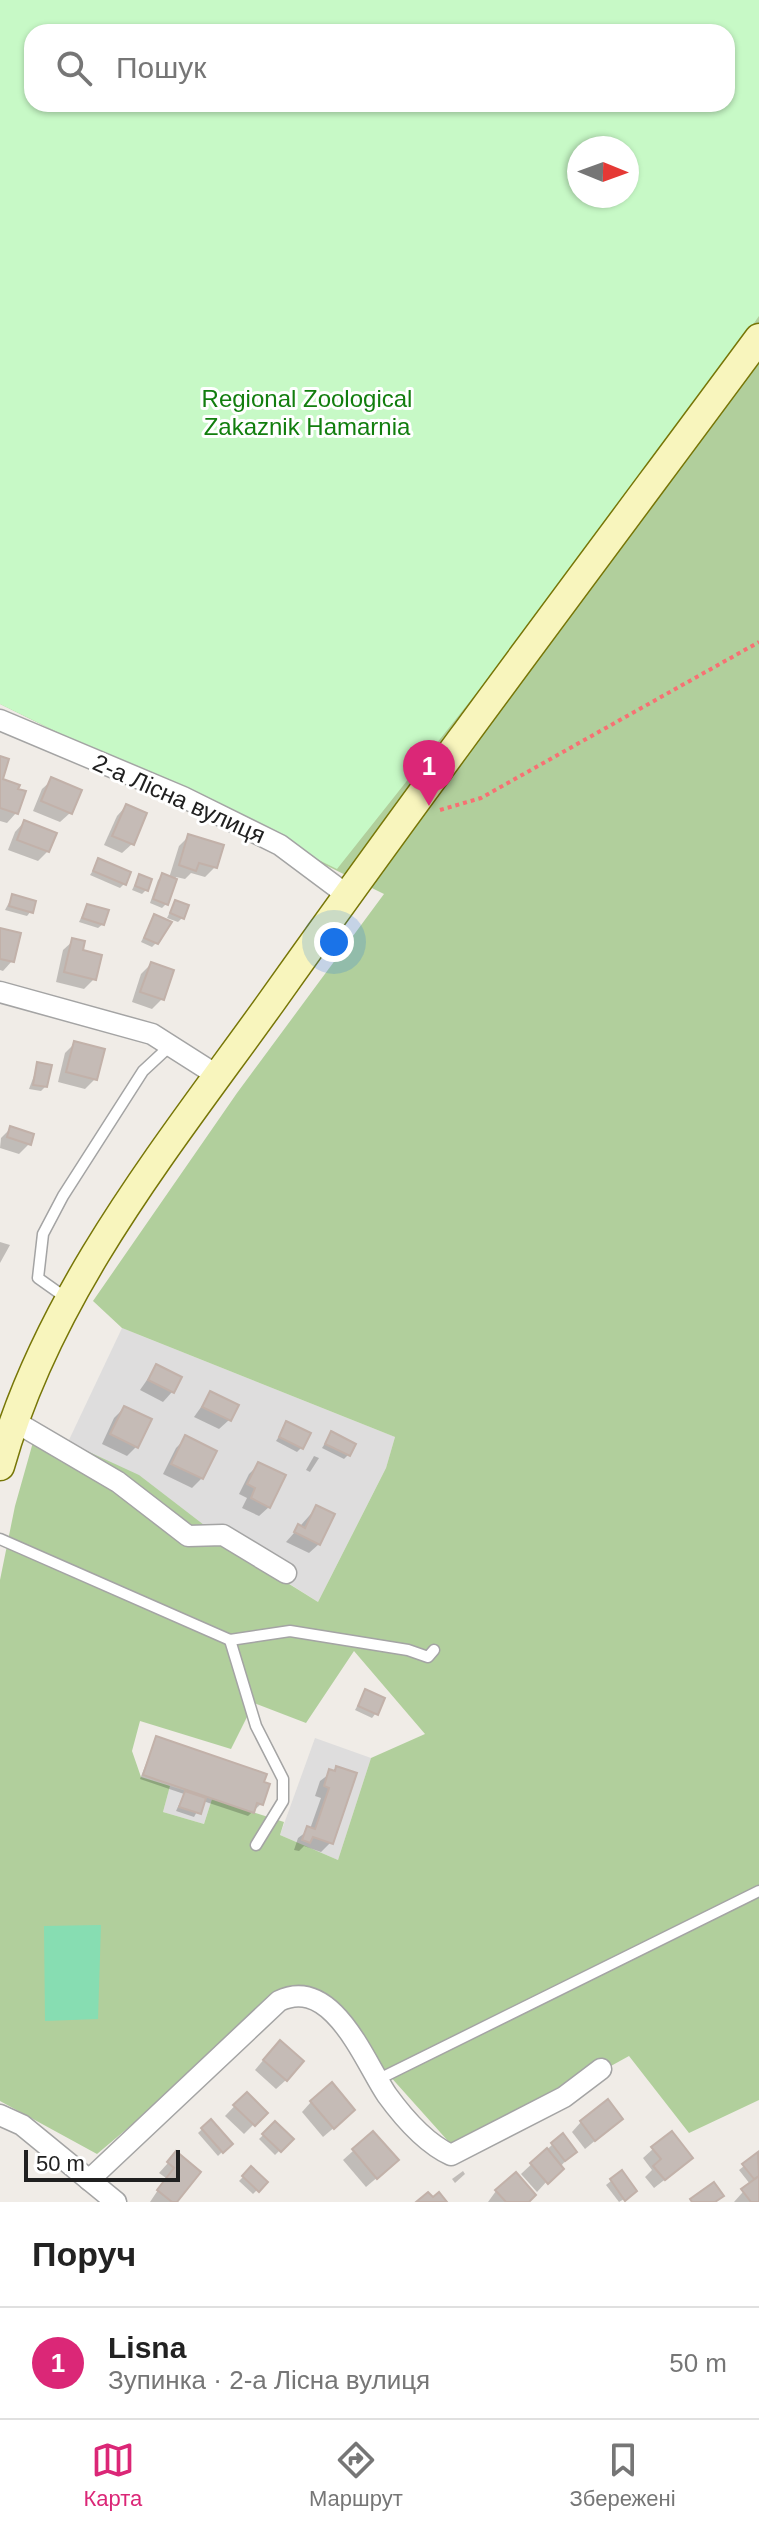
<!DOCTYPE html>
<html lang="uk">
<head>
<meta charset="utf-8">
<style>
	body { margin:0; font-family:Helvetica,sans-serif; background:#f6f6f6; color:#222 }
	.compass { position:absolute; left:567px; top:136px; width:72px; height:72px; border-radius:50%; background:#fff; box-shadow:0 2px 6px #0004; rotate:91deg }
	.scale { position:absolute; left:24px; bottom:20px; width:156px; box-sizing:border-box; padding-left:8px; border:4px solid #202020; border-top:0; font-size:22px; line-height:28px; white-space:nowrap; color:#202020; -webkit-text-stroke:6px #fff; paint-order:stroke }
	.you { position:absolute; left:334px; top:942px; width:28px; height:28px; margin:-20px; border:6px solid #fff; border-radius:50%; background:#1a73e8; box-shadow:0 0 0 12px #1a73e833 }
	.badge { display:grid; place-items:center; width:52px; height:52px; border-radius:50%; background:#db2777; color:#fff; font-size:26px; font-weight:700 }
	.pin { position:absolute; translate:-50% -66px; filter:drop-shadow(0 2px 4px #0008) }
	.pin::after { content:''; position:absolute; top:42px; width:28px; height:24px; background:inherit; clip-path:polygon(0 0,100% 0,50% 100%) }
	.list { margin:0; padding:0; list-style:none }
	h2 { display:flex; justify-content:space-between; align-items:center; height:104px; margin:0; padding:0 32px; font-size:34px }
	h2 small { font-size:26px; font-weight:400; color:#767676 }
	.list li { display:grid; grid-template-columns:52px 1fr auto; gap:24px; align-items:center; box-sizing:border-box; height:112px; padding:0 32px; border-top:2px solid #e0e0e0 }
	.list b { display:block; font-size:30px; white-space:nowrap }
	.list p { margin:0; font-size:26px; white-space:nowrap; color:#767676 }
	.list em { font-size:26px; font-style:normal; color:#767676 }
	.icon { flex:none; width:44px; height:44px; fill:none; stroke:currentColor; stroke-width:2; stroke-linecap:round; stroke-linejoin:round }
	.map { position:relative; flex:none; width:759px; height:2202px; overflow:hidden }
	.search { position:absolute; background:#fff; box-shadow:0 2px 6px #0004; left:24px; right:24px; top:24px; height:88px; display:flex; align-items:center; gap:20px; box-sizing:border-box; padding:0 28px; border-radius:24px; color:#767676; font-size:30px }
	.sheet { height:216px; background:#fff }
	nav { display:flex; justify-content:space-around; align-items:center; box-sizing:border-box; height:112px; border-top:2px solid #e0e0e0; background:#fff; font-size:22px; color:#767676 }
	nav a { display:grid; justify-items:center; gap:4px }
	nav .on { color:#db2777 }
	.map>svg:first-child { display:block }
	.residential { fill:#dedddd }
	.forest { fill:#b1cf9c; fill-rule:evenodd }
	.park { fill:#c7f9c6; fill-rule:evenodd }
	.pitch { fill:#87ddb2 }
	.shadow { fill:#0003 }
	.building { fill:#c5bbb6; stroke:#c2b1a9; stroke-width:2 }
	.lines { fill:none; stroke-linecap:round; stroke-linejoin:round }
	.lane-casing { stroke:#a4a4a4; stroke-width:13 }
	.street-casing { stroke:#a4a4a4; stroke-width:23 }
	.secondary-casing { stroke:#777607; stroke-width:31 }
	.path { stroke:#f77173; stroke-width:4; stroke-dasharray:4 4; stroke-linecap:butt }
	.lane { stroke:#fff; stroke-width:10 }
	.street { stroke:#fff; stroke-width:20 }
	.secondary { stroke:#f8f5bd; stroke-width:28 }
	.labels { text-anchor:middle; stroke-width:6; stroke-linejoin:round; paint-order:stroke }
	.park-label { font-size:24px; fill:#127e0e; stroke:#fff }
	.street-label { font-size:24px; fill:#202020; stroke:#fff }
</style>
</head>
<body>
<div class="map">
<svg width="759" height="2202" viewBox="0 0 759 2202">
	<rect width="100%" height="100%" fill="#f0ece7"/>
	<g class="residential">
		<path d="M122,1328L395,1437L386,1468L318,1602L68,1442Z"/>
		<path d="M315,1738L371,1758L338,1860L280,1835Z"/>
		<path d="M170,1786L212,1799L204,1824L163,1812Z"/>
	</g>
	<path class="forest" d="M0,0H759V2100L689,2133L629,2056L457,2151L310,1987L279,2001L97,2154L0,2101V1580L15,1506L37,1428L139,1475L243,1555L318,1602L386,1468L395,1437L122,1328L93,1301L237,1093L384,894L0,704ZM32,32H727V104H32ZM579,148H627V196H579ZM354,1651L425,1734L371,1758L338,1860L280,1835L284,1822L212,1799L204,1824L163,1812L170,1786L141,1777L132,1751L140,1721L231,1749L254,1703L306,1723Z"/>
	<path class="park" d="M0,0H759V316L643,483L337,869L0,704ZM32,32H727V104H32ZM579,148H627V196H579Z"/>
	<path class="pitch" d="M101,1925L98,2019L45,2021L44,1926Z"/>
	<g class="shadow">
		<path d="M0,758V780L16,813L7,823L0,821Z"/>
		<path d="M52,780L70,813L60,822L33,811L42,789Z"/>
		<path d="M126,806L132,844L122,853L104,845L117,816Z"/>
		<path d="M24,822L48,851L38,861L8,850L15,832Z"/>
		<path d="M189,836L215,867L205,877L191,873L185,879L176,877L166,904L162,908L150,903L158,880L163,875L169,878L179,846Z"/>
		<path d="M99,861L124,884L120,888L90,875Z"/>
		<path d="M139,876L146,890L142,894L132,890Z"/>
		<path d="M12,897L31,911L27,916L5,910Z"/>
		<path d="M175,902L182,918L178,922L167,918Z"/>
		<path d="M87,906L103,924L98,928L79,922Z"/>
		<path d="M154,917L156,943L152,947L141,942Z"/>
		<path d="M0,930L12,961L3,971L0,970Z"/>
		<path d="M73,941L94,979L84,989L56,982L63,950Z"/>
		<path d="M151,964L162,999L152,1009L132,1002L141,974Z"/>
		<path d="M75,1043L95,1079L85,1089L58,1082L65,1053Z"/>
		<path d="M38,1065L46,1086L41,1091L29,1089Z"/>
		<path d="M11,1128L29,1144L19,1154L0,1148L1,1138Z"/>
		<path d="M0,1242L10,1245L0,1263Z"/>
		<path d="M156,1367L172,1392L163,1402L140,1390Z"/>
		<path d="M211,1393L229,1420L219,1429L194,1417Z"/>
		<path d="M124,1408L137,1446L127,1456L102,1444L114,1418Z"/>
		<path d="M287,1424L302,1447L297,1452L276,1441Z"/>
		<path d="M331,1434L348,1455L344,1459L322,1448Z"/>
		<path d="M186,1438L202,1478L192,1488L163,1474L176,1448Z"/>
		<path d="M314,1456L319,1458L310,1472L306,1470Z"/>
		<path d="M259,1464L269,1507L259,1516L242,1508L247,1498L239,1494L249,1474Z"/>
		<path d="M317,1507L319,1544L309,1553L286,1542Z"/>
		<path d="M365,1692L376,1713L372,1718L355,1710Z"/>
		<path d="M156,1738L261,1804L248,1816L203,1801L194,1817L176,1811L184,1794L140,1779Z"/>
		<path d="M337,1768L331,1842L321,1852L304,1846L299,1851L294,1850L298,1838L310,1829L321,1798L315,1796L320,1781Z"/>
		<path d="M270,2052L286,2080L276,2089L255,2070Z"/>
		<path d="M246,2094L265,2113L244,2134L225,2116Z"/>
		<path d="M311,2102L343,2120L323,2137L302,2112Z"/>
		<path d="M621,2119L585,2149L572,2132L581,2122Z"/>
		<path d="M210,2122L230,2144L218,2156L198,2133Z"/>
		<path d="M275,2124L291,2139L275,2155L259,2139Z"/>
		<path d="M373,2133L386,2170L366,2187L343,2160Z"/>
		<path d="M553,2144L570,2156L537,2192L521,2174Z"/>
		<path d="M653,2149L681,2167L654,2188L645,2177L652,2170L643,2158Z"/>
		<path d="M176,2154L175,2202H150L166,2178L159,2173Z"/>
		<path d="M758,2155L759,2202H734L750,2184L739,2170Z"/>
		<path d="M251,2169L265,2182L253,2194L239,2181Z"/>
		<path d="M463,2171L465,2174L455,2183L452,2179Z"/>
		<path d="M622,2172L631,2195L619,2202L606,2185Z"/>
		<path d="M496,2191L527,2202H488Z"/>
	</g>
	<g class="building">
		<path d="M0,756L9,759L3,779L20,785L18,789L26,791L18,814L0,808Z"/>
		<path d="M51,777L82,790L72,814L41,801Z"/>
		<path d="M126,804L147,813L134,845L112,836Z"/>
		<path d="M24,820L57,833L49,852L17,840Z"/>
		<path d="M188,834L224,845L217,868L199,863L196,871L179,865Z"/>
		<path d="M98,858L131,872L126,885L93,871Z"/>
		<path d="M162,873L177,879L168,905L153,899Z"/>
		<path d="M139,874L152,879L148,891L135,886Z"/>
		<path d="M12,894L36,901L33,913L9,906Z"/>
		<path d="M175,900L189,905L184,919L170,913Z"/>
		<path d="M87,904L109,910L104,925L82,918Z"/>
		<path d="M154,914L172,922L158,944L144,938Z"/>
		<path d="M0,928L21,933L14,962L0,959Z"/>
		<path d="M72,938L85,941L83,950L102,955L96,980L64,972Z"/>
		<path d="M151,962L174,970L164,1000L140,992Z"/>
		<path d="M74,1041L105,1049L97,1080L66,1072Z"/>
		<path d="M37,1062L52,1065L47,1087L33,1085Z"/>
		<path d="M10,1126L34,1134L31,1145L7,1137Z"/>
		<path d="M156,1364L182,1377L174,1393L148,1380Z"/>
		<path d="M210,1391L239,1405L231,1421L202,1407Z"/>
		<path d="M124,1406L152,1419L138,1448L110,1434Z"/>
		<path d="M286,1421L311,1433L303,1449L279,1437Z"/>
		<path d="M331,1431L356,1444L350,1456L325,1444Z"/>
		<path d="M185,1435L217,1451L203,1479L171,1464Z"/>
		<path d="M258,1462L286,1475L270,1508L251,1498L255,1488L247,1484Z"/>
		<path d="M316,1505L335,1514L320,1545L294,1532L298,1524L305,1528Z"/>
		<path d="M365,1689L385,1698L378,1715L358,1706Z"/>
		<path d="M156,1736L267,1774L264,1782L270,1784L263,1805L257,1803L254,1813L143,1775Z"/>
		<path d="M336,1766L357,1773L333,1844L313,1837L310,1843L302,1840L307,1826L315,1829L329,1788L324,1786L329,1769L335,1771Z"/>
		<path d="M185,1791L206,1798L201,1814L179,1807Z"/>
		<path d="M280,2040L304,2061L287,2081L263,2060Z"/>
		<path d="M332,2082L355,2110L334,2129L310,2101Z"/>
		<path d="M247,2092L268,2113L255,2126L233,2105Z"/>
		<path d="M608,2099L623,2119L595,2141L580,2121Z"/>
		<path d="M211,2119L233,2144L223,2153L201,2128Z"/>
		<path d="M275,2121L294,2139L281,2152L262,2134Z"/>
		<path d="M373,2131L399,2160L377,2179L352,2149Z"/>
		<path d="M672,2131L693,2158L665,2180L653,2166L661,2159L651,2147Z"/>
		<path d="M563,2133L577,2152L565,2161L551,2143Z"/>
		<path d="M547,2148L564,2169L548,2184L530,2163Z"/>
		<path d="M176,2151L201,2172L177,2202H172L157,2190L174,2168L167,2162Z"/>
		<path d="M758,2152L759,2176L754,2179L742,2164Z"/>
		<path d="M251,2166L268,2182L259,2192L242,2176Z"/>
		<path d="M622,2170L637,2191L625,2201L610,2179Z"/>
		<path d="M516,2172L536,2195L529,2202H506L495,2190Z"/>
		<path d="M759,2176V2202H751L741,2189Z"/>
		<path d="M714,2182L724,2196L715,2202H692L690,2199Z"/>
		<path d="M428,2192L433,2197L439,2192L447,2202H416Z"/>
	</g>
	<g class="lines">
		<defs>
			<g id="lane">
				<path d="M69,1300L38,1278L43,1234L63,1196L143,1071L171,1045"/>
				<path d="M0,1539L230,1640L290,1631L408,1650L428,1657L434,1650"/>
				<path d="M230,1640L256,1726L283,1779V1801L256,1845"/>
				<path d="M377,2080L759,1891"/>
			</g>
			<g id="street">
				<path d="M0,720L183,797L280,845L347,895"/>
				<path d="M0,992L152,1034L218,1076"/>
				<path d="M14,1421L118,1482L188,1536L223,1535L286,1573"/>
				<path d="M0,2115L22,2125L116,2202"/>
				<path d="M89,2180L279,2001C333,1975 365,2063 387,2095C403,2117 425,2143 451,2155L564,2097L601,2069"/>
			</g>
			<path id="secondary" d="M0,1466C49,1291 168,1146 272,1001C431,777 596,558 759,338"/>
		</defs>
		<use href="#lane" class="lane-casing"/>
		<use href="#street" class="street-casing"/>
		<use href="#secondary" class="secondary-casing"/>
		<path class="path" d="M440,810L481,798L759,642"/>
		<use href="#lane" class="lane"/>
		<use href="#street" class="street"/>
		<use href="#secondary" class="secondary"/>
	</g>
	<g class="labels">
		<g class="park-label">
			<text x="307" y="407">Regional Zoological<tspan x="307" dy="28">Zakaznik Hamarnia</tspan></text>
		</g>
		<g class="street-label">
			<text transform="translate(179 799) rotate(24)" y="8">2-а Лісна вулиця</text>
		</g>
	</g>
</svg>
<svg class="compass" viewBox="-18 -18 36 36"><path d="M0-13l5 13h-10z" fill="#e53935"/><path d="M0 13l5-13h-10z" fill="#767676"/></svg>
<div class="scale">50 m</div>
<div class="you"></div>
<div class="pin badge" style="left:429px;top:806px">1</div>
<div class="search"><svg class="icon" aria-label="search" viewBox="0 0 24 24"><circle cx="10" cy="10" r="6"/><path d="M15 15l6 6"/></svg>Пошук</div>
</div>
<section class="sheet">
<h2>Поруч<small></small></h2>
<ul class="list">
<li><span class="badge">1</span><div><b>Lisna</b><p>Зупинка · 2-а Лісна вулиця</p></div><em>50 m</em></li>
</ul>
</section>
<nav>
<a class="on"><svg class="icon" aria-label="map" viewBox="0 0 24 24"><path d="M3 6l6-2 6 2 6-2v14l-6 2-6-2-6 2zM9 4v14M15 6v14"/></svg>Карта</a>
<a><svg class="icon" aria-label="directions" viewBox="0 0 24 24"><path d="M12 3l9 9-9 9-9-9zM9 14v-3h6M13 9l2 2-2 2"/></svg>Маршрут</a>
<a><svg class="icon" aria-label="saved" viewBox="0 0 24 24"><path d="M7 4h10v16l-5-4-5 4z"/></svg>Збережені</a>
</nav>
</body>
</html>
